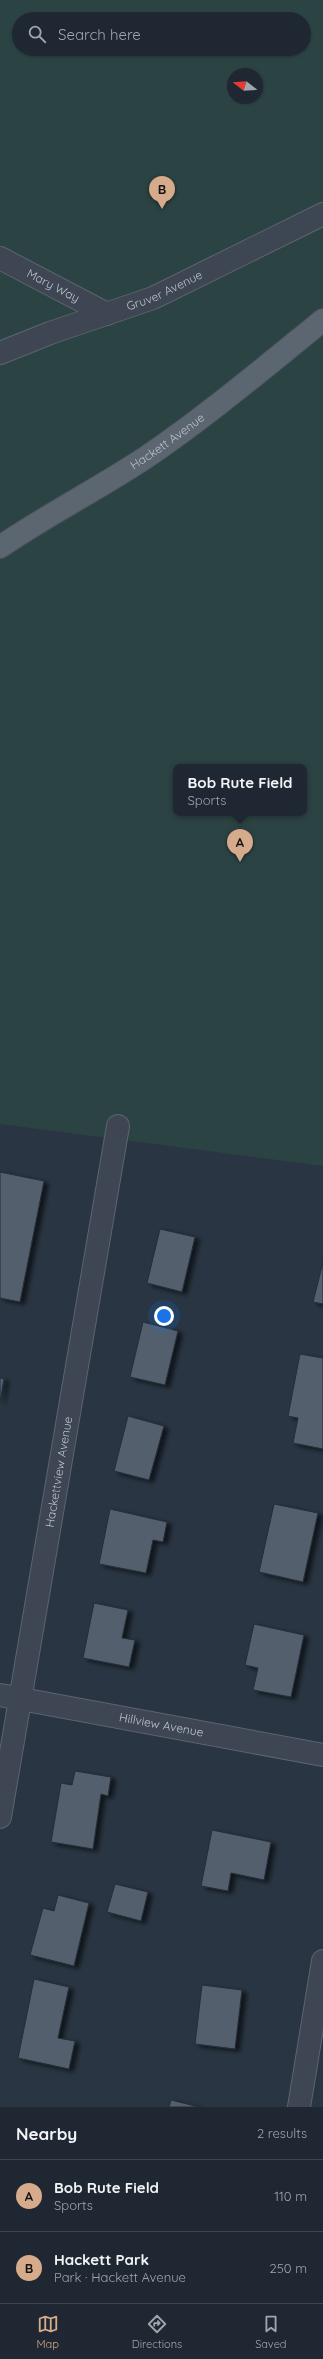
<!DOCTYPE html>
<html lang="en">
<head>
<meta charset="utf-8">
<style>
	body { margin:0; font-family:Quicksand,sans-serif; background:#27303a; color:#f1f3f6 }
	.compass { position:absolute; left:227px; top:68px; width:36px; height:36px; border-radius:50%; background:#1f2832; box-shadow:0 1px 3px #0004; rotate:287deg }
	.you { position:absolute; left:164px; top:1316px; width:14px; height:14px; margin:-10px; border:3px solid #fff; border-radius:50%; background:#1a73e8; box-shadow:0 0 0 6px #1a73e833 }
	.badge { display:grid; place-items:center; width:26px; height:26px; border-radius:50%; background:#d6ab8b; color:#111; font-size:13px; font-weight:700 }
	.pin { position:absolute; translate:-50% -33px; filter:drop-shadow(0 1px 2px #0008) }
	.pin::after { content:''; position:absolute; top:21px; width:14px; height:12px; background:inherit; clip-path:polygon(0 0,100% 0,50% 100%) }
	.popup { position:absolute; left:173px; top:764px; width:134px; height:52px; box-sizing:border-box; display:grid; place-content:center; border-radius:8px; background:#1f2832; filter:drop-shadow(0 1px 3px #0005); font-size:13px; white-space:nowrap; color:#a1a6ac }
	.popup b { font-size:15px; color:#f1f3f6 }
	.popup::after { content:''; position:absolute; left:50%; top:100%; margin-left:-8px; border:8px solid transparent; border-top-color:#1f2832 }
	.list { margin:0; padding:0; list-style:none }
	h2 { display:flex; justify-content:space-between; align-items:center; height:52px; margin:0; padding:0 16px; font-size:17px }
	h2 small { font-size:13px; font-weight:400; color:#a1a6ac }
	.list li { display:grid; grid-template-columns:26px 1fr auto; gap:12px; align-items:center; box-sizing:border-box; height:72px; padding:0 16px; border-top:1px solid #3c444d }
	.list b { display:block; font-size:15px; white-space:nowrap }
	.list p { margin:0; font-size:13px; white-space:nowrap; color:#a1a6ac }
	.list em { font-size:13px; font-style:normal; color:#a1a6ac }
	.icon { flex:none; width:22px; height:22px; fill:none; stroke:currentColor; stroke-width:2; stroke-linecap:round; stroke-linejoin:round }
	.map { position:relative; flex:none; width:323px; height:2107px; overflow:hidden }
	.search { position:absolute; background:#1f2832; box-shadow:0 1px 3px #0004; left:12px; right:12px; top:12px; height:44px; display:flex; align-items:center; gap:10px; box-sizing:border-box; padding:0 14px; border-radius:22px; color:#a1a6ac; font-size:15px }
	.sheet { height:196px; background:#1f2832 }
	nav { display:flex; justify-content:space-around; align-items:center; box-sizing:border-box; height:56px; border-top:1px solid #3c444d; background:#1f2832; font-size:11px; color:#a1a6ac }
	nav a { display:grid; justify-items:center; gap:2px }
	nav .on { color:#d6ab8b }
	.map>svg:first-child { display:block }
	.green { fill:#2c4344; fill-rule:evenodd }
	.building { fill:#535e6c; stroke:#242d39; filter:url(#shadow) }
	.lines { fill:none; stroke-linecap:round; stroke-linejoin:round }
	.minor-casing { stroke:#5c646f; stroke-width:24 }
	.major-casing { stroke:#4a525e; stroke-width:24 }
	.minor { stroke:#3d4652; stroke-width:22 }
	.major { stroke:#5c6671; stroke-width:22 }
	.labels { text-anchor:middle; stroke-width:3; stroke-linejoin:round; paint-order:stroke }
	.street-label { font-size:12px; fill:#bbc2cb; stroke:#222b37 }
</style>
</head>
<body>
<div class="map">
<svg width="323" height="2107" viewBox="0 0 323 2107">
	<defs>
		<filter id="shadow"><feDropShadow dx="4.5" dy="2.5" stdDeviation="2" flood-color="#0009"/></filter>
	</defs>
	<rect width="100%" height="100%" fill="#293542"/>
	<path class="green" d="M0,0H323V1166L0,1124ZM19,19H304V49H19ZM233,74H257V98H233ZM176,767H304V813H176Z"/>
	<g class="building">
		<path d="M0,1172L44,1181L20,1302L0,1298Z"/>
		<path d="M160,1229L195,1237L182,1292L147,1283Z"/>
		<path d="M323,1262V1304L313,1302Z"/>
		<path d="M143,1322L178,1331L165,1385L130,1377Z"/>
		<path d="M300,1354L323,1358V1449L293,1443L298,1418L288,1416Z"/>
		<path d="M0,1378L4,1379L0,1402Z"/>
		<path d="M128,1416L164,1426L149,1480L114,1471Z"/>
		<path d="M274,1504L318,1513L303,1582L259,1572Z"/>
		<path d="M110,1509L167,1522L163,1542L153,1540L146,1573L99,1564Z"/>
		<path d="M94,1603L128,1610L122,1638L135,1640L129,1667L83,1658Z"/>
		<path d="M254,1624L304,1635L291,1697L253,1690L258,1668L245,1665Z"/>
		<path d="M75,1771L111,1777L108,1796L101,1794L93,1849L51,1842L61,1783L72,1785Z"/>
		<path d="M212,1830L271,1842L264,1880L231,1873L228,1891L201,1886Z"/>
		<path d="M115,1884L148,1892L141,1921L107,1912Z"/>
		<path d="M58,1895L89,1903L74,1966L30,1955L43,1908L54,1911Z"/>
		<path d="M34,1979L69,1987L58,2038L75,2041L69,2069L18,2058Z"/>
		<path d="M202,1985L242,1990L235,2049L195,2044Z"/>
		<path d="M171,2100L199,2107H169Z"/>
	</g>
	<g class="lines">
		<defs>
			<g id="minor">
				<path id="s1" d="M0,258L107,314"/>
				<path id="s2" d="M0,353L50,333L153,298L323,214"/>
				<path id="s3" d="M0,1695L323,1755"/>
				<path id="s4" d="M0,1817L118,1126"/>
				<path d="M299,2107L323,1961"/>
			</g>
			<g id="major">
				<path id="s5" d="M0,547C47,515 98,489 145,458C207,416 265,367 323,320"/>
			</g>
		</defs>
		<use href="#minor" class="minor-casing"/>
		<use href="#major" class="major-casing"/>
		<use href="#minor" class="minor"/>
		<use href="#major" class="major"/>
	</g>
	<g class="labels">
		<g class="street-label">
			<text dy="4" stroke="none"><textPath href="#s1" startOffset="60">Mary Way</textPath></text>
			<text dy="4" stroke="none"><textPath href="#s2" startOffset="176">Gruver Avenue</textPath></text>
			<text dy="4" stroke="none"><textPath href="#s5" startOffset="198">Hackett Avenue</textPath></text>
			<text dy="4" stroke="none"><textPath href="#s4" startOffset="350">Hackettview Avenue</textPath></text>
			<text dy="4" stroke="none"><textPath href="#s3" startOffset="164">Hillview Avenue</textPath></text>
		</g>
	</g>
</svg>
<svg class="compass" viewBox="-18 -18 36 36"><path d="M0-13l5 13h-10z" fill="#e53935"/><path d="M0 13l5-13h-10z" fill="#a1a6ac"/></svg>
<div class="you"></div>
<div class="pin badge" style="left:240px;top:862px">A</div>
<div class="popup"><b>Bob Rute Field</b>Sports</div>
<div class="pin badge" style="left:162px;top:209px">B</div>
<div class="search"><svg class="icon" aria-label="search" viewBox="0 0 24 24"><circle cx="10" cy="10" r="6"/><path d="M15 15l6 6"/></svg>Search here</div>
</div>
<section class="sheet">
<h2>Nearby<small>2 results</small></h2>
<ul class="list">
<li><span class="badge">A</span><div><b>Bob Rute Field</b><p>Sports</p></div><em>110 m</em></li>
<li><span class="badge">B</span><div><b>Hackett Park</b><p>Park · Hackett Avenue</p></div><em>250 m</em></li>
</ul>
</section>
<nav>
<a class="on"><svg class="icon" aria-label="map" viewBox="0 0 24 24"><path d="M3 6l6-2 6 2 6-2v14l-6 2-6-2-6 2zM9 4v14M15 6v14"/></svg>Map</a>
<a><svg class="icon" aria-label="directions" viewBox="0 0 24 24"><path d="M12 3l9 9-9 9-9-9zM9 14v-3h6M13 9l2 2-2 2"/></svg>Directions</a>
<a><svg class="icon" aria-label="saved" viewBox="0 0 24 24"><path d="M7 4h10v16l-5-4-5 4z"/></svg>Saved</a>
</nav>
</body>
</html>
